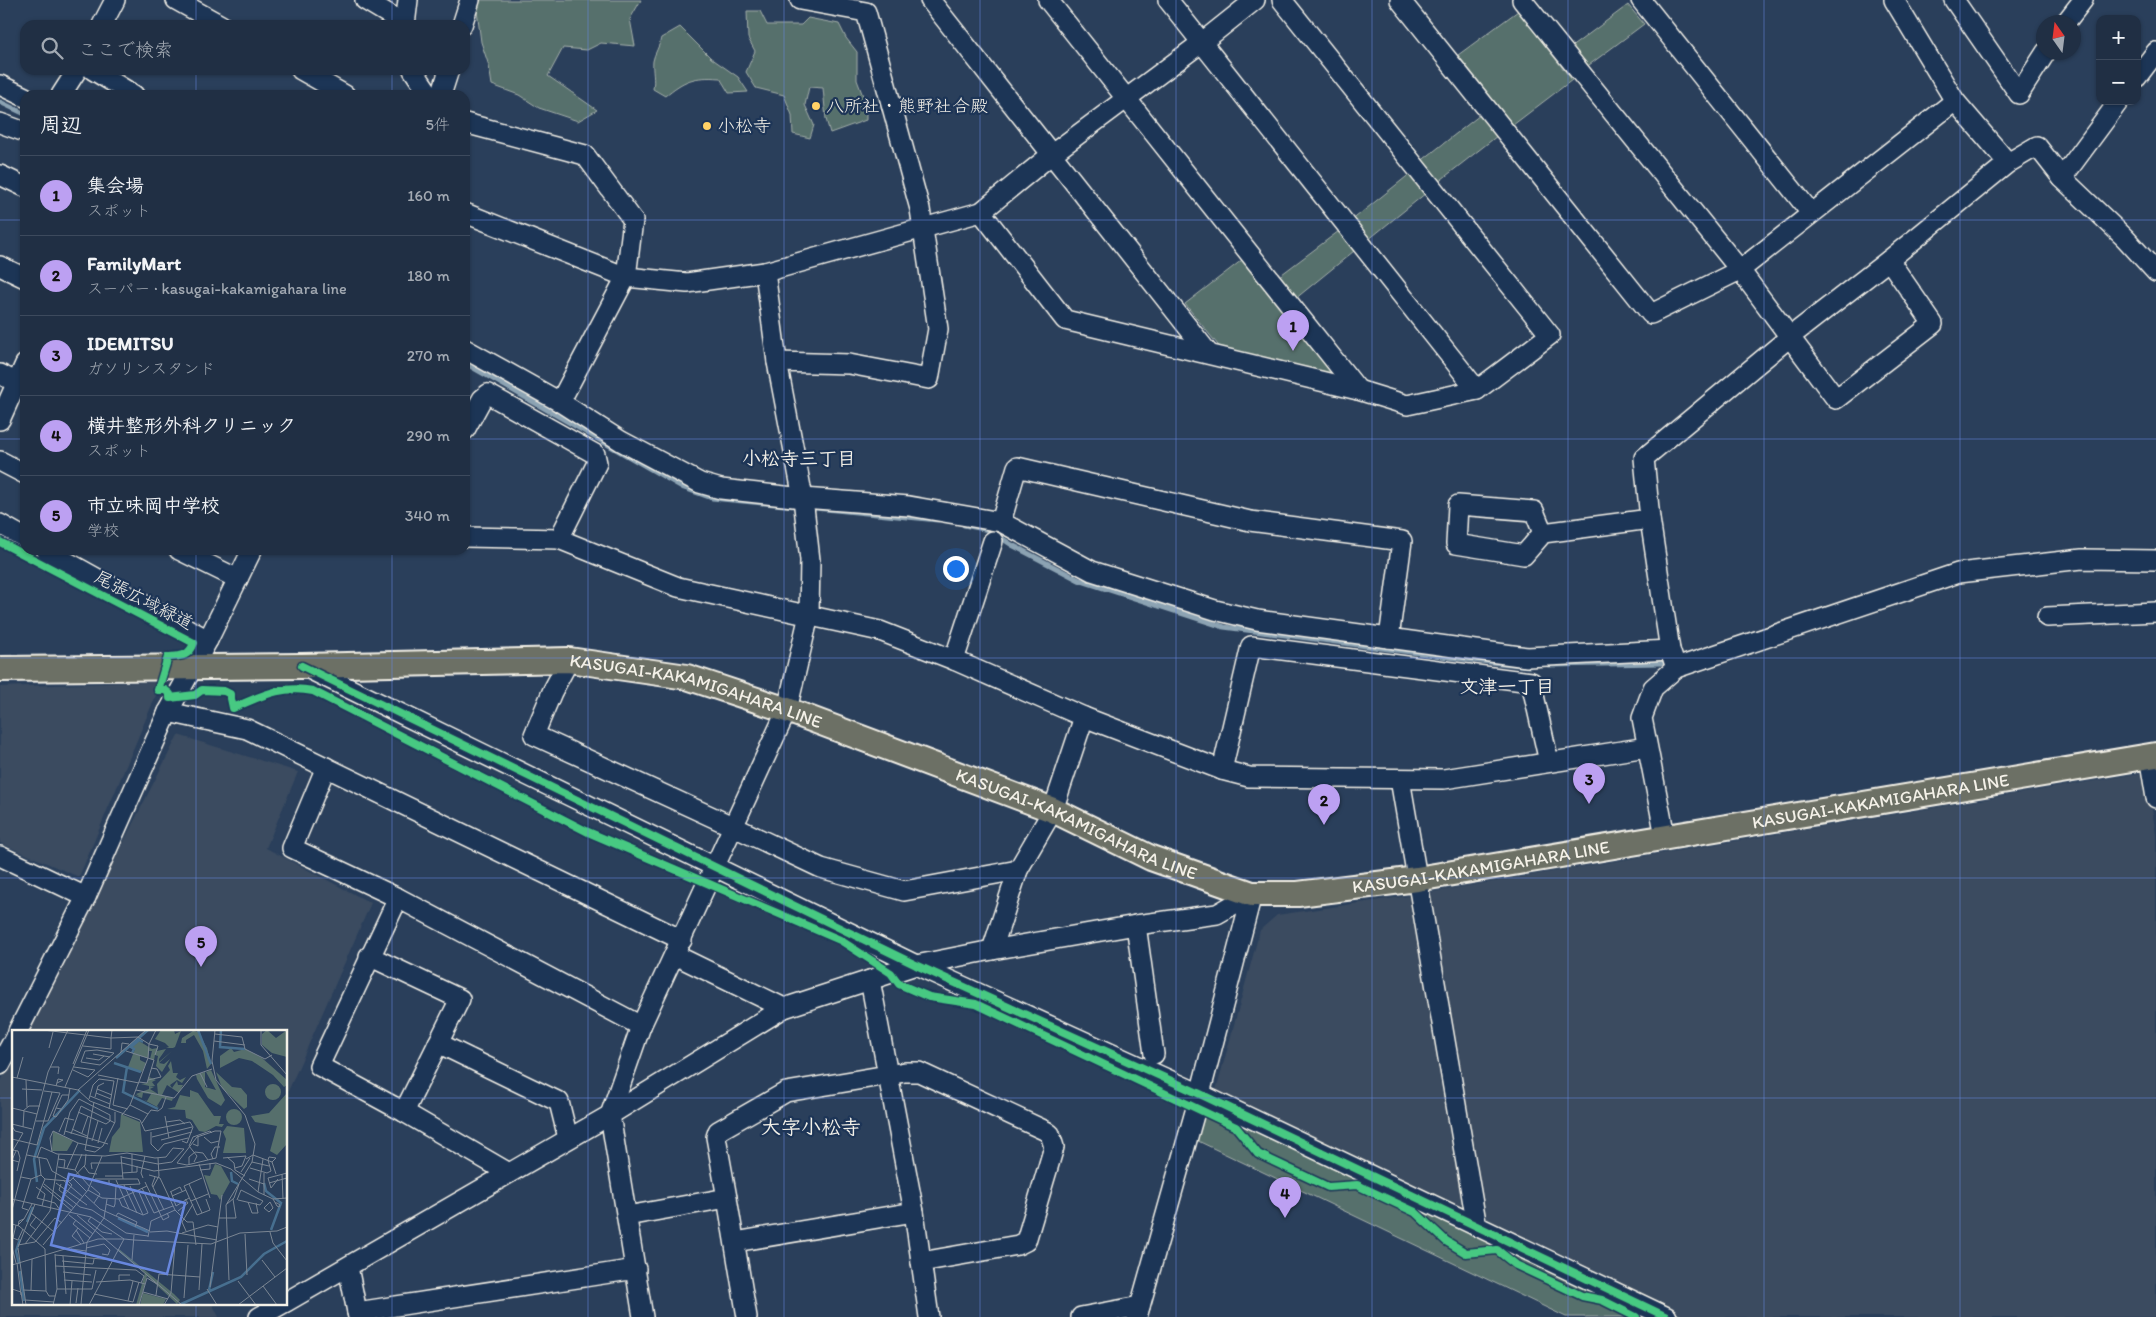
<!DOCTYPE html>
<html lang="ja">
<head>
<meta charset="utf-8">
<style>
	body { margin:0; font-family:Itim,"Klee One",sans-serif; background:#28374b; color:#f1f3f6 }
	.controls { position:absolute; right:15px; top:15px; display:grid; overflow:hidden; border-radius:10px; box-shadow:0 1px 4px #0004 }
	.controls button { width:45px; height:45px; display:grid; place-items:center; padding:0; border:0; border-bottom:1px solid #3d4a5d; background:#202f44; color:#f1f3f6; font:25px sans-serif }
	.compass { position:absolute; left:2036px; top:15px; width:45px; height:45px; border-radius:50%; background:#202f44; box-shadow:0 1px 4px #0004; rotate:346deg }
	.you { position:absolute; left:955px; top:568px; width:18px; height:18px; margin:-12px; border:4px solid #fff; border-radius:50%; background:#1a73e8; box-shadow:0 0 0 8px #1a73e833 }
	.badge { display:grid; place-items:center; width:32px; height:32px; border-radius:50%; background:#bca0f2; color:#111; font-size:16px; font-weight:700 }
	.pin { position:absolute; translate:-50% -41px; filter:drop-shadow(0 1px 2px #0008) }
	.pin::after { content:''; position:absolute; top:26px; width:18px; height:15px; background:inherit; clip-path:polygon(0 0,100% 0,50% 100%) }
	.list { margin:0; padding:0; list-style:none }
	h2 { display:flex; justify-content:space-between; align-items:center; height:65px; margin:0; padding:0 20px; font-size:21px }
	h2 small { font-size:16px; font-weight:400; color:#a2a9b2 }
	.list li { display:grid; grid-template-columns:32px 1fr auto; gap:15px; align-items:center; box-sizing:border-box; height:80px; padding:0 20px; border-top:1px solid #3d4a5d }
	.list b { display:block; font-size:19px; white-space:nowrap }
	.list p { margin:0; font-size:16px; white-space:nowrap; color:#a2a9b2 }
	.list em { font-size:16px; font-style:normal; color:#a2a9b2 }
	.icon { flex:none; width:28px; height:28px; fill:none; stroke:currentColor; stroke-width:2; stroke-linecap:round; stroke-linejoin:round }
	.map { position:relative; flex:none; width:2156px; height:1317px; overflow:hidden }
	.search { position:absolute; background:#202f44; box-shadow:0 1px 4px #0004; left:20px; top:20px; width:450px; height:55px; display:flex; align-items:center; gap:12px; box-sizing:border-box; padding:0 18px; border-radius:15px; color:#a2a9b2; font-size:19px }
	.panel { position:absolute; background:#202f44; box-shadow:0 1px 4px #0004; left:20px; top:90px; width:450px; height:465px; border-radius:15px }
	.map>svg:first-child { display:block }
	.built { fill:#3a4b60 }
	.green { fill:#566f6c; stroke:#a5b0aa }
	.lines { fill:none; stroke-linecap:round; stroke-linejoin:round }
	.stream { stroke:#8ca3b3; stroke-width:5 }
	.minor-casing { stroke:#f4f1e8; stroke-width:22 }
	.major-casing { stroke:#f4f1e8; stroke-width:28 }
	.minor { stroke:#1d3557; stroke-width:19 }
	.major { stroke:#6c7065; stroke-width:24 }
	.cycleway-casing { stroke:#1d3557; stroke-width:11 }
	.cycleway { stroke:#46c982; stroke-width:8 }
	.grid { fill:none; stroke:#6887de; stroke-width:1; stroke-opacity:0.55 }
	.poi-dot { fill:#ffd166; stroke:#1d3557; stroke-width:2 }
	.labels { text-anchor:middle; stroke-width:4.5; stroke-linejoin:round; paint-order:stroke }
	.poi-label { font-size:18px; fill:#f4f1e8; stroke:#1d3557; text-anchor:start }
	.street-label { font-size:18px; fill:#f4f1e8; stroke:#1d3557 }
	.neighbourhood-label { font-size:19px; font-weight:bold; fill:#f4f1e8; stroke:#1d3557 }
	.quarter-label { font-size:20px; font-weight:bold; fill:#f4f1e8; stroke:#1d3557 }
	.inset-river { fill:none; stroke:#476f8f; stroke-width:2.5 }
	.inset-road { fill:none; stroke:#7b8693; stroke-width:1 }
	.view { fill:#6887de; fill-opacity:0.15; stroke:#6887de; stroke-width:2.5 }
	.inset-edge { fill:none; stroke:#f4f1e8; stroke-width:2.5 }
</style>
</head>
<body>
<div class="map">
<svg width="2156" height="1317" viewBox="0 0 2156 1317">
	<rect width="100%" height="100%" fill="#2a3f5b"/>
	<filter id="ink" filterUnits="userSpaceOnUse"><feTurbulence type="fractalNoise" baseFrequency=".02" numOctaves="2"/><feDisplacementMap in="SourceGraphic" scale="10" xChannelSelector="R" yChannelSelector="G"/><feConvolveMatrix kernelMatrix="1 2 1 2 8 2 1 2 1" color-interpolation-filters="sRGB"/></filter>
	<g filter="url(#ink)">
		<g class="built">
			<path d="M162,681L79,877L0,843V687Z"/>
			<path d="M178,735L298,772L266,848L371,903L286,1096V1031H27Z"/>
			<path d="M2140,773L2147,778L2156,835V1317H1686L1215,1094L1260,930L1277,915L1407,896Z"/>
			<path d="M14,1056V1303H212L219,1317H0V1083Z"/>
		</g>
		<g class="green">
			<path d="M479,0H641L630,19L635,46L601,43L587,50L563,48L548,76L597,110L578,121L539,108L519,95L492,85L489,66L481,42L476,3Z"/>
			<path d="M1628,5L1644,24L1585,68L1570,48Z"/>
			<path d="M747,11H760L767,25H801L808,18L839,24L846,38L857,52V80L866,104V120L830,133L826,119L823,88L809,87L805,105L814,125L810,138L793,134L792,115L784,95L756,88L746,72L755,51L748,38Z"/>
			<path d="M1518,11L1572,80L1513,125L1458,55Z"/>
			<path d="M680,27L711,58L738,77L748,92L729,93L720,78C694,76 684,80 665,96L653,89C655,79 652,71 653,61C654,54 660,46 661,38Z"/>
			<path d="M1480,115L1497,136L1437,183L1420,162Z"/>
			<path d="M1411,173L1426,193L1368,240L1351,221Z"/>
			<path d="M1339,231L1354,251L1295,299L1278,277Z"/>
			<path d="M1242,260L1340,379L1222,350L1185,304Z"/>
			<path d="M1208,1092L1684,1317H1566L1196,1140Z"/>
		</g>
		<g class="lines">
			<g class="stream">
				<path d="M0,102L25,114"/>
				<path d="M465,363L684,488L712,498L938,520"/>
				<path d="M964,525L989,530L1012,545L1079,580L1224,627L1471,660L1529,666"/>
				<path d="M1548,665L1661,663L1669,661"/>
			</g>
			<defs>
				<g id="minor">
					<path d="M176,0L221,25"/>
					<path d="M365,0L405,24"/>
					<path d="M930,0L1209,354"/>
					<path d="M1048,0L1358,390"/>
					<path d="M1168,0L1477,390"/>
					<path d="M1400,0L1651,314L1740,270L1955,101"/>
					<path d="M1522,0L1740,270L1836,399L1933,324L1889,260"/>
					<path d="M1641,0L1811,213"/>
					<path d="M1894,0L1955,101L2008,163"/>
					<path d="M1954,0L2019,94L2046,52"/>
					<path d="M2066,22L2083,0"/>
					<path d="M102,25L115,0"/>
					<path d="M405,25L408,0"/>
					<path d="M462,25L470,0"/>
					<path d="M93,70L134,95"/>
					<path d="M301,70L345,95"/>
					<path d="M413,70L430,95"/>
					<path d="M2137,77L2156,52"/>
					<path d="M0,85L25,97"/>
					<path d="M61,95L77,70"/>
					<path d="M441,95L449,70"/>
					<path d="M0,123L25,132"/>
					<path d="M465,123L585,155L633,220L626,277L560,402"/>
					<path d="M0,175L25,187"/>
					<path d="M2062,178L2119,101"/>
					<path d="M981,212L1065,320L1358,390L1407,405L1477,390L1550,335L1282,0"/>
					<path d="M465,213L626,277L687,283L765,272L981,212L1052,154L1201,43L1255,0"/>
					<path d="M0,266L25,278"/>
					<path d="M465,349L560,402L621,441L700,483L721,489L803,498L909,506L1001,522L1092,571L1215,610L1257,620L1527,657L1670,650"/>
					<path d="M777,362L849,364L929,379L938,329L920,209L866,12L800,0"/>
					<path d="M0,374L25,387"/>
					<path d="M0,420L25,364"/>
					<path d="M465,430L482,399L488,394L595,454L597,463L559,539"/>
					<path d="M0,461L25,474"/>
					<path d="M1001,522L1017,467L1250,521L1402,541L1389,638"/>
					<path d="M0,524L25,538"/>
					<path d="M1543,533L1534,511L1458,505L1456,544L1524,555L1543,533L1650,519"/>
					<path d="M465,537L559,539L678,587L880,631L954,660L1084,717L1222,770L1249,777L1444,779L1647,747"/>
					<path d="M46,550L208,640"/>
					<path d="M179,550L238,579"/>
					<path d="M2047,617L2156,612"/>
					<path d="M569,660L552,692L534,735L732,826L821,868L904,891L1018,870"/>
					<path d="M954,660L993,541"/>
					<path d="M303,666L916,965L1200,1094L1667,1317"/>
					<path d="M1676,668L1670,650L1650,519L1644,458L1791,336L1889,260L2008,163L2037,146L2062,178L2125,238L2156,272"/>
					<path d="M168,712L247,729L682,940"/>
					<path d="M2149,756L2156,798"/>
					<path d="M326,767L292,848L398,898L641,1026"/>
					<path d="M1222,770L1251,646L1531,682L1549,762"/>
					<path d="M1400,779L1477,1227"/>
					<path d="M1665,836L1642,718L1653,688L1676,668L1958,573L2082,559L2156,560"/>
					<path d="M0,856L86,897"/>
					<path d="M398,898L319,1066L404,1112L509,1173"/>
					<path d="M1136,925L1154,1054"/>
					<path d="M992,950L1018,870L1053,810L1084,717"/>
					<path d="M675,955L784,1008"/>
					<path d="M369,956L460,999L404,1112"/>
					<path d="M870,980L914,1212L929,1317"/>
					<path d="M18,1031L86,897L168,712L208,640L252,550"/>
					<path d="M438,1043L559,1102L568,1138"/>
					<path d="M0,1065L14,1039"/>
					<path d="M727,1198L747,1317"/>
					<path d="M627,1216L727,1198L716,1137L718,1131L786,1092L905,1072H919L1046,1131L1050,1134L1054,1147L1026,1241L1018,1245L921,1262"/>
					<path d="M735,1242L914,1212"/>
					<path d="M348,1267L358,1317"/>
					<path d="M286,1302L610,1115L784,1008L916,965L992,950L1136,925L1217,914L1252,894"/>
					<path d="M357,1312L636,1269"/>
					<path d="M259,1317L284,1303"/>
					<path d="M643,1317L610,1115L641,1026L787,710L809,615L810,560L803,498L777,362L765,272"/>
					<path d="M1081,1317L1140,1306"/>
					<path d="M1137,1317L1200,1094L1252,894"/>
				</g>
				<g id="major">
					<path id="s1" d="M0,669L302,666L569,660L687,677L787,710L1053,810L1151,858L1252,894H1298L1417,879L2156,755"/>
				</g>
			</defs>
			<use href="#minor" class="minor-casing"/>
			<use href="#major" class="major-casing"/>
			<use href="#minor" class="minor"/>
			<use href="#major" class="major"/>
			<defs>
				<g id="cycleway">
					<path d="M0,542L194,643C189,657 180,656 168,657L158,690H165L170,694V698L195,695L202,690L224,691L230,694L233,708C262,696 280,685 313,691L588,832L840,940L891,973L899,984L929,997L976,1004L1236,1127L1258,1154L1328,1187L1357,1185L1415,1212L1446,1241L1466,1253L1497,1250L1516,1265L1582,1296L1602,1300L1636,1317"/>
					<path d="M302,666L916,965L1200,1094L1667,1317"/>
				</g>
			</defs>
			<use href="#cycleway" class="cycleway-casing"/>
			<use href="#cycleway" class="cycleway"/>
		</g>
	</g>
	<path class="grid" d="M196,0V25M392,0V25M588,0V1317M784,0V1317M980,0V1317M1176,0V1317M1372,0V1317M1568,0V1317M1764,0V1317M1960,0V1317M196,70V95M392,70V95M0,220H25M465,220H2156M0,439H25M465,439H2156M196,550V1031M392,550V1317M0,658H2156M0,878H2156M0,1098H14M286,1098H2156M196,1303V1317"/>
	<g class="poi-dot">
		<circle cx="816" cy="106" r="5"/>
		<circle cx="707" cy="126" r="5"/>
	</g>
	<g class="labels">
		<g class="poi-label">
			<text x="826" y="112">八所社・熊野社合殿</text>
			<text x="717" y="132">小松寺</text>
		</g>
		<g class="street-label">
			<text transform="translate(144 600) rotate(27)" y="6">尾張広域緑道</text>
			<text dy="6" stroke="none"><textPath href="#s1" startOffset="700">KASUGAI-KAKAMIGAHARA LINE</textPath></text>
			<text dy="6" stroke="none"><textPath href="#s1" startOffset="1930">KASUGAI-KAKAMIGAHARA LINE</textPath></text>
			<text dy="6" stroke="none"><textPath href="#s1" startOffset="1105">KASUGAI-KAKAMIGAHARA LINE</textPath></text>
			<text dy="6" stroke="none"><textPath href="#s1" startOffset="1525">KASUGAI-KAKAMIGAHARA LINE</textPath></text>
		</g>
		<g class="neighbourhood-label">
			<text x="799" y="465">小松寺三丁目</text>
			<text x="1507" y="693">文津一丁目</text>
		</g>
		<g class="quarter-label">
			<text x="811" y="1134">大字小松寺</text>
		</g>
	</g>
	<g transform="translate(12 1030)">
		<rect width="275" height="275" fill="#2a3f5b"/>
		<path d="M149,0H162L163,4L169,1L163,17L161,18H154L157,17L153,13L143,9ZM255,0L264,8L275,0V27L260,23L250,15V4ZM181,1L186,2L195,18L199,34L195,39L191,21L182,5L174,10V13H169L170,8ZM127,11L140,19L146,18L145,21L154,19L147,29V32L160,21L147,33L152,34L158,29L150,42L144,36L146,26L143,25L142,30L138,29L140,21H137L136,28L128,26V30L134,33L130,42L116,37L123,19L120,17ZM219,18L222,22L233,19L250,28L275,50V55L272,57L261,45L240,31L227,28L208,38V26ZM159,31L161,43H166L164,47L168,50L174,47L170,53L165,50L158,55L160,58L165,51L166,55H171L167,63L155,55L150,65L161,68L160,71L150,68L145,76L147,78L132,70L135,71L139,64L131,63L130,68L122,65L127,66L124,64L137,59V56L129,54L135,53L137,47L144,50L140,52L143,56L137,57H142L138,59L146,64L145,54L158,40L156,36ZM199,40L213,70L209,76L196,68L185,49L184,45L193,42V57L204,60L194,42ZM204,42L220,57L229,58L235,65V77L232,79L210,58ZM253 62a8 8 0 1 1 16 0a8 8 0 1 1-16 0ZM178,60L186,63L202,86H209L207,94H212L210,97L204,96L193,102L187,101L180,90L174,88L173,80L155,79L163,77L168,65L178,67ZM275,63L274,115L265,125L258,121L265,96L243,92L239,86L257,83ZM214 87a8 8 0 1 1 16 0a8 8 0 1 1-16 0ZM109,84L128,92L131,122H97L100,107L108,97ZM215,96L232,98L234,123H211L214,109L211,102ZM41,101L61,111L55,121H40ZM203,134L209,136L218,152L208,170L205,165L199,164L192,145L198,146ZM107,219L162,264L168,270L165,274L135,246L127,275H124L133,243L106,221ZM131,263L154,269L151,275H128Z" fill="#566f6c"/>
		<path class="inset-river" d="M186,0L199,34M209,0L208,17L233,19M120,23L122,19L119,17L127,10L131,12M104,28L136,0M102,33L129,42M115,37L111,62L146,79M219,142L220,151L226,154M25,152L22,129L32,98L68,60M252,153L254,161L269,173L259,200M106,188L136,202M15,192L21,177M7,234L4,221L8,209M8,241L12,271M197,260L201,242M167,275L229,247L252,224L275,211"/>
		<path class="inset-road" d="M31,0L99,8L100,0M203,0L200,31L204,50L233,85L243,114L240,132L214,175L217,250M249,0V15L275,45M203,4L230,7L233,19L253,29L260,25M126,7L137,14L136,28M202,11L233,15M71,16L99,19V8L126,7M37,18L41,2M73,21L85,20L102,23L88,35L69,32ZM114,21L142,30L135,53L127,52M109,22L110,13L117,14M81,24L98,27M143,25L146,16L137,14L144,0M74,28L87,30L92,26M61,34L75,0M38,37H47L46,44M62,37L83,40M61,40L76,47L83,40M188,43L195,57M86,45L127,53M0,47L66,60L78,71L128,90L133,101L178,92L181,97M5,48L11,27M106,48L101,75L116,79M14,50L15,77M136,50L149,47L145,39L139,38M44,56L46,49L51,50L45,53M53,57L77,0M10,59L30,60M85,59L100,65M66,60L134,0M124,60L162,68L180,46L200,39M84,63L99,69M78,66L98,74M83,67L86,56L92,53M77,69L81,55L87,49L102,51L97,79M82,72L73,120L83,122L91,116L103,92V82M118,75L136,84L130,93M0,78L25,84M44,78L50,65H57M11,81L17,76H28M66,82L94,94L98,91M136,84L139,80L146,81L150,78L154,67M110,85L118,75L136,28M153,86L157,108M44,87L56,70L58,58M44,87L41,86L44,78L49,79M24,91H36L48,63L32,61M154,92L168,90L173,94M0,94L20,99M0,96L3,101L11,103L0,122M11,97L12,81M60,99L75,106M53,101L96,114M203,101H209L204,128L175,135L165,133L185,107ZM47,102L53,88L62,90M139,102V114L146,121L152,114L176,108M70,103L76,86M59,104L69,76L103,93M52,105L58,82L67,69L98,85V91M140,107L180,97M192,107L199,113L207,111M0,109L25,115L40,62M149,110L180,102M80,111L86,91M170,111L175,113L181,97M86,113L90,98M181,114L186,116V106M1,120L6,121L8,128L5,141M4,121L0,130L7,132M40,122L38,108L41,101L66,113L88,118M70,124L63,140L78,157M120,124V142M15,125L35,129L40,141L58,151M109,126L111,149M215,127L222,133L223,140L233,146M25,128L29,117L45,124L93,126L115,123L143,128L154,127L161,118L172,119L160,132L146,134L109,127M27,128L29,145L33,149L56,151L60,155L48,171M211,128L234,126L230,136L223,138M46,129L53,130L52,138M201,129L199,124L203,117H208M234,129L241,125L260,132L264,144M256,130L257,127L264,128L260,132M182,132L185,126L177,116L181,107L198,101L200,103M240,132L257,136M177,134V127L183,122L191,123L196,130M187,134L198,168M72,136L77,143L85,144M46,137L63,140M55,138L66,113M238,138L255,143L259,141L256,130M80,139L79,133H110L142,141L204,133L219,139L246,162L261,169L275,168M188,140L198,139V133M229,142L238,128M110,143L125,142V136M252,143V165M270,144L271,169M137,145L148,148L163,180L175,192H181L184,215M93,146H111M9,147L19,149L29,145M143,147L140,155L152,180M61,148L75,162M131,148L129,143L133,126M190,148L172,156L185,185L198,180L194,169M33,149L25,168L43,173L48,180M83,149H126L128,154M237,149L252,154M266,149L259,158L256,148L275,143M51,150L71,167M104,150L117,179M58,151L73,135L74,124M133,152L151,190L157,187L155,183M44,153L75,175M257,153L275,148M32,154L62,178M49,154L47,160L68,177L80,180L114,203L136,206M177,154L190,183M106,155L128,154M112,155L125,183M31,156L60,181M79,156L88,164L82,173M118,156L131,185M24,157L33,164L30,176M141,157L147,146L146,128M130,158L142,183L161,176M76,160L90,168L107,169L135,156M126,160L136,183L131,185M158,162L168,157L170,161M159,162L164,176L177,168M246,162L251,129M73,165L88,179L138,201M160,166L174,160M0,169L79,187L112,209L122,210L199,214L228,203L265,201L275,197M107,169L110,176L131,185M261,169L265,176L267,177L268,175L265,173H263M225,170L229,160L251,171M226,170L248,175L251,171M179,171L196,164M236,172L240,183H246L244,173M258,172L261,178L257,182L252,178ZM94,174L102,177L103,174L104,156L97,153V150M215,174L222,168L227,154M0,180L36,42L56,0M16,180L10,178L19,149M166,181L176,173L173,169M19,183L42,202M57,185L81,204M65,185L170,275M104,186L106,183L125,192L123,197M79,187L76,191L90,202L100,204M207,188H224L221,169M12,189L20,174M64,190L61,194L78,208M0,194L7,196L33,219L34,261L37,266H43M4,195L1,208L6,210L11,199M6,196L7,191L12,189L6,195M66,198L60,206L69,214M24,200L18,195L24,187M64,200L72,213M174,201L170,192L181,174M138,202L155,201L205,210M258,202L261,213L275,231M170,203L196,195L206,197M233,204L235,245M136,207L139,191L163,180M13,214L38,181L47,124M6,215L23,212L43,188L50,193M31,215L76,160L90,126M0,217L4,233M6,217L23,174M6,218L14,275M74,218L92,214L98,220L96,225L90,224M59,219L74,221M43,225L101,230M51,226L54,264M120,230L122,205M250,230L263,247M50,231L81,234L82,229M5,233L9,265M0,235L86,209H112L77,275M43,236L124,240L132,246L129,253M51,242L79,245M52,250L80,252M107,251V245H118M226,251L244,275M84,252L118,250L133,254M251,256L265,275M198,257L210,165M0,259L9,262L11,275M45,259H80L84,240M195,259L205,275M11,260L34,261M19,260L20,229M187,260L190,214M131,262L156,269M82,264L121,272L127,252M144,265L147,244L188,247M172,268L176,215M13,270L42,272M116,271L121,251M64,273L66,258M69,274L75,212L92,188L95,169M41,275L45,259L43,224M58,275L60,251M127,275L135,248L145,254M152,275L159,263L163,214M226,275L275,238"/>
		<path class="view" d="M57,144L173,173L155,244L39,215Z"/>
		<rect width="275" height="275" class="inset-edge"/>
	</g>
</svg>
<div class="controls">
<button>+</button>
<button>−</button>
</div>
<svg class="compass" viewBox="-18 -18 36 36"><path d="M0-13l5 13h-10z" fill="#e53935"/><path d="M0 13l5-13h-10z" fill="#a2a9b2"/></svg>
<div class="you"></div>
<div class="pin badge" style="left:1293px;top:351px">1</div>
<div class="pin badge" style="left:1324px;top:825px">2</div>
<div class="pin badge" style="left:1589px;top:804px">3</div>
<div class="pin badge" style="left:1285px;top:1218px">4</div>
<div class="pin badge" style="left:201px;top:967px">5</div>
<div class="search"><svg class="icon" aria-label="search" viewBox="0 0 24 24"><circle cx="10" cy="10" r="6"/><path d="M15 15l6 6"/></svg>ここで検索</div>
<section class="panel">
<h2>周辺<small>5件</small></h2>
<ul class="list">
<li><span class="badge">1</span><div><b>集会場</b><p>スポット</p></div><em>160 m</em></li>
<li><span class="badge">2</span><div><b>FamilyMart</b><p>スーパー · kasugai-kakamigahara line</p></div><em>180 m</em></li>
<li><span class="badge">3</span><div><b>IDEMITSU</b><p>ガソリンスタンド</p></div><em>270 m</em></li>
<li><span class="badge">4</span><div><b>横井整形外科クリニック</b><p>スポット</p></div><em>290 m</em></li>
<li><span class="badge">5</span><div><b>市立味岡中学校</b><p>学校</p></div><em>340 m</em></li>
</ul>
</section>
</div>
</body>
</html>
